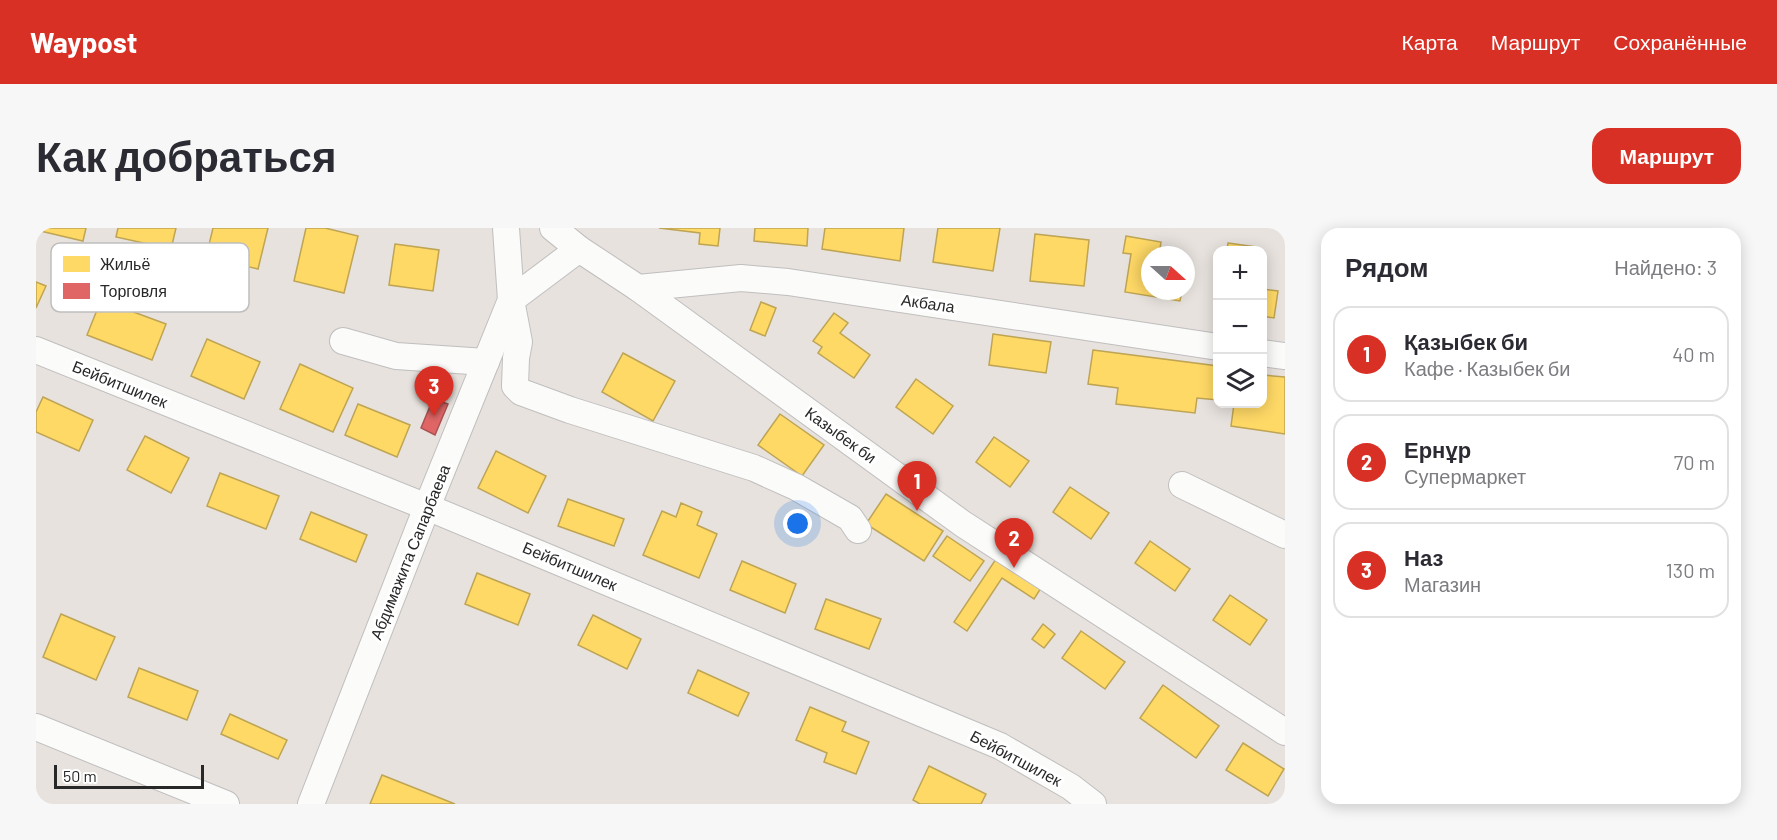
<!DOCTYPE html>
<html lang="ru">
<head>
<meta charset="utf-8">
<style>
	body { margin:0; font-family:Barlow,sans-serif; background:#f7f7f7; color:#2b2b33 }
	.controls { position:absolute; right:18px; top:18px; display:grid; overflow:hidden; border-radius:12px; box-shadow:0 3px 15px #0003 }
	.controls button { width:54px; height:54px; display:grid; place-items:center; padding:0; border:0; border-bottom:2px solid #e1e1e2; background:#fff; color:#2b2b33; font:30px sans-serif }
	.compass { position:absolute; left:1105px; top:18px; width:54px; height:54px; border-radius:50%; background:#fff; box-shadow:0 3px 15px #0003; rotate:111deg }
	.scale { position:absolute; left:18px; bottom:15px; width:150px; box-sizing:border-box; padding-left:6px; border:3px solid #282828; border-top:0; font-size:16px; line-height:21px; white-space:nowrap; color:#282828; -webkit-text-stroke:4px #fff; paint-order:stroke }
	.you { position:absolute; left:762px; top:296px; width:21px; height:21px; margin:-15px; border:4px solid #fff; border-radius:50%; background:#1a73e8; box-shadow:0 0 0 9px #1a73e833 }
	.badge { display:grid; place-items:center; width:39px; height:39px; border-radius:50%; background:#d93025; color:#fff; font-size:20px; font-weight:700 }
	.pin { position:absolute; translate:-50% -50px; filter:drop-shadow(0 2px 3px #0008) }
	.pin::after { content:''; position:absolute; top:32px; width:21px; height:18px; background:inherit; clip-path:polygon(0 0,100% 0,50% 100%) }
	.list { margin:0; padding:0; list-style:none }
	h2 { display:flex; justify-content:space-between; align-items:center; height:78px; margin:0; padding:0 24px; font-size:26px }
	h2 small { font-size:20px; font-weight:400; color:#7c7c81 }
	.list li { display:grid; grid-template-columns:39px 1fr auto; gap:18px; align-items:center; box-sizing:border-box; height:96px; margin:0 12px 12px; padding:0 12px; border:2px solid #e1e1e2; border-radius:18px }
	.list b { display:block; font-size:22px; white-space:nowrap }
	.list p { margin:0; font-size:20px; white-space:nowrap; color:#7c7c81 }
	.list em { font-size:20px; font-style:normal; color:#7c7c81 }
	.icon { flex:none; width:33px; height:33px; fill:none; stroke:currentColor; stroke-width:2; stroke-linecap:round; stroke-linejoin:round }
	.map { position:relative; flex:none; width:1249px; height:576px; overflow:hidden; border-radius:18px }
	header { display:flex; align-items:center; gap:36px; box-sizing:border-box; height:84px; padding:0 30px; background:#d93025; color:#fff }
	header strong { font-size:28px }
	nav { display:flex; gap:33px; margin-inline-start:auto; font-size:21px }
	.intro { display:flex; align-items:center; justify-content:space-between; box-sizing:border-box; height:144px; padding:0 36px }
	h1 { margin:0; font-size:42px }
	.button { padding:15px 27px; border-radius:18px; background:#d93025; color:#fff; font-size:21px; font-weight:700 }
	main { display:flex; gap:36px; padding:0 36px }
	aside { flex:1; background:#fff; border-radius:18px; box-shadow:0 3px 15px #0003 }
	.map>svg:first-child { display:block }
	.homes { fill:#ffd966; stroke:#bea453; stroke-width:1.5 }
	.shops { fill:#e06666; stroke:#a95353; stroke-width:1.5 }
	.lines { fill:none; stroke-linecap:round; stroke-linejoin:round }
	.minor-casing { stroke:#c0bebf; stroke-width:28 }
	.minor { stroke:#fbfbfa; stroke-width:26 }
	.labels { text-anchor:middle; stroke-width:6; stroke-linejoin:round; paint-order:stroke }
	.street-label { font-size:16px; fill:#282828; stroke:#fff }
	.key { fill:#fff; stroke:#bebebe; stroke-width:1.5 }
	.key-label { font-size:16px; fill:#282828 }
</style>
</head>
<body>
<header>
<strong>Waypost</strong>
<nav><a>Карта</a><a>Маршрут</a><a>Сохранённые</a></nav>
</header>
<div class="intro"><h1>Как добраться</h1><a class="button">Маршрут</a></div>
<main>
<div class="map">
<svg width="1249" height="576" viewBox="0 0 1249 576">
	<rect width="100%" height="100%" fill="#e7e2dd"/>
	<g class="homes">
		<path d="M0,0H50L47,13L0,2Z"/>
		<path d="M82,0H140L135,21L80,9Z"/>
		<path d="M177,0H232L222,41L170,29Z"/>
		<path d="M270,0H289L322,8L308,65L258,53Z"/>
		<path d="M623,0H684L682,18L663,16L664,5Z"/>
		<path d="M719,0H772L771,18L718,13Z"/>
		<path d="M789,0H868L864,33L786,21Z"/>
		<path d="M902,0H964L957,43L897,34Z"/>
		<path d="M999,6L1053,12L1048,58L994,53Z"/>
		<path d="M1090,8L1125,14L1123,27H1114V63H1146L1144,73L1089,64L1095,26L1087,25Z"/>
		<path d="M1192,15L1220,19V22H1191Z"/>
		<path d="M359,16L403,22L397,63L353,57Z"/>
		<path d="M0,54L10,58L0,80Z"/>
		<path d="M1226,61L1242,63L1238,90L1226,88Z"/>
		<path d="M65,72L130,96L116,132L51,107Z"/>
		<path d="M725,74L740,80L729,108L714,102Z"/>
		<path d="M798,85L812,95L804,105L834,127L818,150L782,125L786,119L777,113Z"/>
		<path d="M957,106L1015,114L1010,145L953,137Z"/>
		<path d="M171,111L224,134L208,171L155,148Z"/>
		<path d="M1057,122L1182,138V172L1161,170L1159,185L1080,176L1082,160L1052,156Z"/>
		<path d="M587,125L639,153L617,193L566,164Z"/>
		<path d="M264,136L317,160L297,204L244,181Z"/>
		<path d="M1226,147L1249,149V206L1195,198L1198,176H1226Z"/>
		<path d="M880,151L917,178L897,206L860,179Z"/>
		<path d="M7,169L57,192L43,223L0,204V184Z"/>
		<path d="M322,176L374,197L361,229L309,207Z"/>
		<path d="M744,186L788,217L766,248L722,217Z"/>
		<path d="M109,208L153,230L135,265L91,242Z"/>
		<path d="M958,209L993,233L974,259L940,234Z"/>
		<path d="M460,223L510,248L492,285L442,260Z"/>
		<path d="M184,245L243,268L230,301L171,278Z"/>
		<path d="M1034,259L1073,285L1055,311L1017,284Z"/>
		<path d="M850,266L907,303L888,333L830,296Z"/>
		<path d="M532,271L588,291L578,318L522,298Z"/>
		<path d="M645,275L666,284L661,297L681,306L663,350L607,327L626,283L640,289Z"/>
		<path d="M275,284L331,307L320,334L264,311Z"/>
		<path d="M911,308L948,333L934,353L897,328Z"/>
		<path d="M1114,313L1154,341L1139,363L1099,335Z"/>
		<path d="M960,331L1005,360L998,371L966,350L931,403L918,394Z"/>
		<path d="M706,333L760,356L749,385L694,362Z"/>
		<path d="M441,345L494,366L482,397L429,376Z"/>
		<path d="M1194,367L1231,392L1214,417L1177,392Z"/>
		<path d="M790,371L845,391L833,421L779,401Z"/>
		<path d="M25,386L79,409L60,452L7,429Z"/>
		<path d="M557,387L605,411L591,441L542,417Z"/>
		<path d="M1007,396L1019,406L1008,420L996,411Z"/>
		<path d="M1045,403L1089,434L1069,461L1026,430Z"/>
		<path d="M103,440L162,463L151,492L92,469Z"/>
		<path d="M662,442L713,465L702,488L652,465Z"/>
		<path d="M1127,457L1183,498L1160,530L1104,490Z"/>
		<path d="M774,479L810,494L806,503L833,514L820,546L788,534L791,525L760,512Z"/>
		<path d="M194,486L251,512L242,531L185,506Z"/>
		<path d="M1207,515L1248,541L1232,568L1190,542Z"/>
		<path d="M893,538L950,566L945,576H884L877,572Z"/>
		<path d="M346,547L419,576H334Z"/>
	</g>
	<path class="shops" d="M397,171L412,176L399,207L385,200Z"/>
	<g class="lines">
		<defs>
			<g id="minor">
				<path d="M470,0L475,72L483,114L480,130L479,158L485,164L534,182L718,240L760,259L814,290L822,302"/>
				<path d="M517,0L543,21L602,60L927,296L1249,504"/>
				<path d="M602,60L705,50L752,54L1182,119"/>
				<path d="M475,72L543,21"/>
				<path d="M307,113L360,128L450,134"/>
				<path d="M0,122L391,279L964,518L1035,559L1057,576"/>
				<path d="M1226,125L1249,128"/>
				<path d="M1146,257L1249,307"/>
				<path d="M0,499L190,576"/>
				<path d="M275,576L391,279L475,72"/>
			</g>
		</defs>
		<use href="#minor" class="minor-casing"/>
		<use href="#minor" class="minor"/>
	</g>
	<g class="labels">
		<g class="street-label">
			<text transform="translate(892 75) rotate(8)" y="6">Акбала</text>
			<text transform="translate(84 156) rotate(22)" y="6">Бейбитшилек</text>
			<text transform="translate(805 207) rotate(36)" y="6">Казыбек би</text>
			<text transform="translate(374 324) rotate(-68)" y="6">Абдимажита Сапарбаева</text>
			<text transform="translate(534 338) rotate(23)" y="6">Бейбитшилек</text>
			<text transform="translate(980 530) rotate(28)" y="6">Бейбитшилек</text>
		</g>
	</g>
	<rect x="15" y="15" width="198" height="69" rx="9" class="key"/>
	<rect x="27" y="28" width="27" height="16" fill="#ffd966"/>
	<rect x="27" y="55" width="27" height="16" fill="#e06666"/>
	<g class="key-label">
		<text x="64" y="42">Жильё</text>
		<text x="64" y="69">Торговля</text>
	</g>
</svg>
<div class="controls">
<button>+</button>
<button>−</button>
<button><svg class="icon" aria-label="layers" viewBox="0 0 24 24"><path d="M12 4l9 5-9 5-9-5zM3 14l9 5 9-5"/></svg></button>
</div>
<svg class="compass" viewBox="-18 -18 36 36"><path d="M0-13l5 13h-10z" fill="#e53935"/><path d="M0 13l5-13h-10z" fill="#7c7c81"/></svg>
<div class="scale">50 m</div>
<div class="you"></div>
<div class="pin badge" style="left:881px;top:283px">1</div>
<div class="pin badge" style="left:978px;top:340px">2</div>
<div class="pin badge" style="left:398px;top:188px">3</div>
</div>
<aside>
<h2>Рядом<small>Найдено: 3</small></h2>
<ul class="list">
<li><span class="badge">1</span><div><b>Қазыбек би</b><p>Кафе · Казыбек би</p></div><em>40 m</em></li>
<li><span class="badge">2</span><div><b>Ернұр</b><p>Супермаркет</p></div><em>70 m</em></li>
<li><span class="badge">3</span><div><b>Наз</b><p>Магазин</p></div><em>130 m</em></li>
</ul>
</aside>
</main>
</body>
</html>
